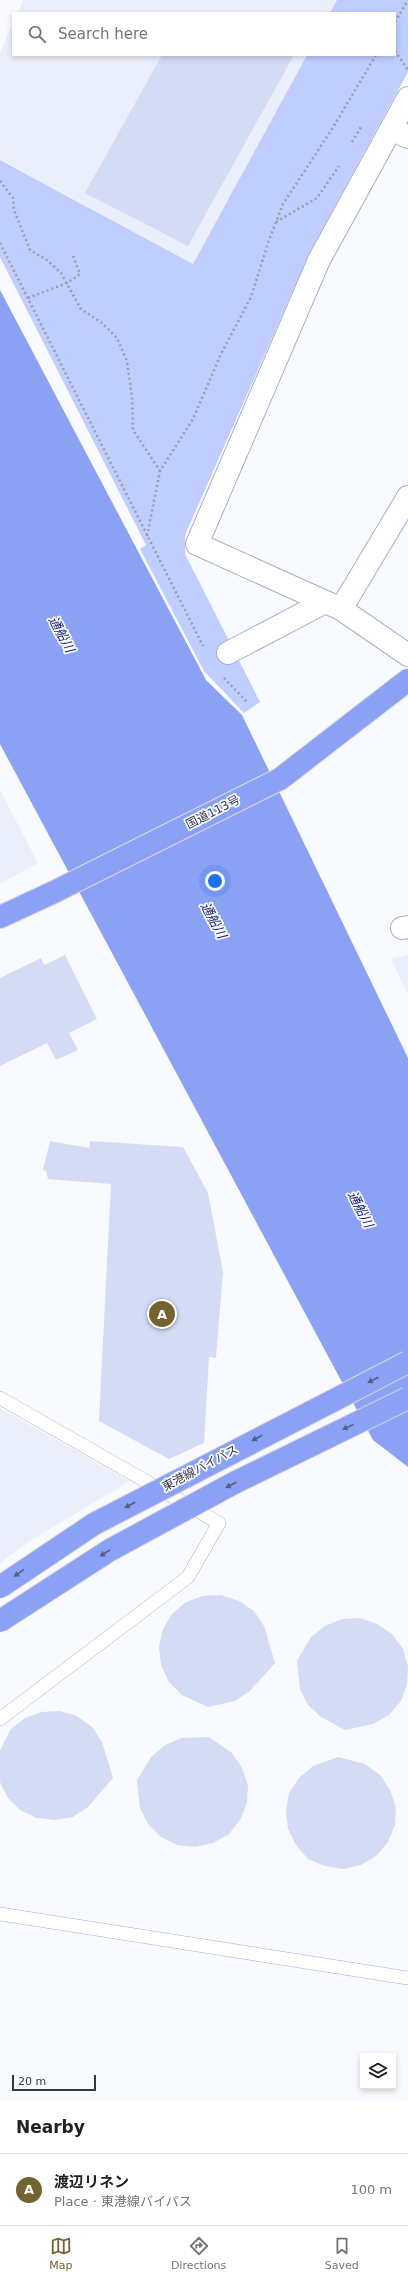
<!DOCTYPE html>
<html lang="en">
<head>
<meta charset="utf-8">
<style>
	body { margin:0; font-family:"DejaVu Sans","Noto Sans JP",sans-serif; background:#f2f2f2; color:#202124 }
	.controls { position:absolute; right:12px; bottom:12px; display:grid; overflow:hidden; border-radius:0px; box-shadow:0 2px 6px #0003 }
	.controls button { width:36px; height:36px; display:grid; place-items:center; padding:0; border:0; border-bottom:1px solid #e0e0e0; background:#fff; color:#202124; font:20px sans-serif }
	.scale { position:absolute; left:12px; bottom:10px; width:84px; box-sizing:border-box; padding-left:4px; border:2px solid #353842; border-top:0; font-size:11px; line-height:14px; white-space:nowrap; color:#353842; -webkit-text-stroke:3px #f8faff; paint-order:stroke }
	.you { position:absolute; left:215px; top:881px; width:14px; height:14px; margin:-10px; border:3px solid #fff; border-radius:50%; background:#1a73e8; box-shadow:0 0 0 6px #1a73e833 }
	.badge { display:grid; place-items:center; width:26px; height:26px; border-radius:50%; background:#736331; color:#fff; font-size:13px; font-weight:700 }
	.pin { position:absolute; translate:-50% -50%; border:2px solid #fff; box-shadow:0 1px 4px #0006 }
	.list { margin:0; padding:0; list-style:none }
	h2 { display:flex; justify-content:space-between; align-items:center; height:52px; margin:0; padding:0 16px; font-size:17px }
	h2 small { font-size:13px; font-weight:400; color:#757577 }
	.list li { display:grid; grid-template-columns:26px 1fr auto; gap:12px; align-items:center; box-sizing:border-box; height:72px; padding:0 16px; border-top:1px solid #e0e0e0 }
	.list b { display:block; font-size:15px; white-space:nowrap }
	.list p { margin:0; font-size:13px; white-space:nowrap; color:#757577 }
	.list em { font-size:13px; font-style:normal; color:#757577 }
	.icon { flex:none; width:22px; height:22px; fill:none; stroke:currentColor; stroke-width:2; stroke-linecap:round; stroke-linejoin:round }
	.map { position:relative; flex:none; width:408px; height:2101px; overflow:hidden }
	.search { position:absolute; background:#fff; box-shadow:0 2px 6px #0003; left:12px; right:12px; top:12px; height:44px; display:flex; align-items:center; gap:10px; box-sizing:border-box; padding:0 14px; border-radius:0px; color:#757577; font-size:15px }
	.sheet { height:124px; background:#fff }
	nav { display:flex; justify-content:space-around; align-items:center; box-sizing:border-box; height:56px; border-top:1px solid #e0e0e0; background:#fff; font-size:11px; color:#757577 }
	nav a { display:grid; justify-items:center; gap:2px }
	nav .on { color:#736331 }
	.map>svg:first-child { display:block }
	.built { fill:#ebeffc }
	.green { fill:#bfcefe }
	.water { fill:#8ba1f3 }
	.building { fill:#d4dcf5 }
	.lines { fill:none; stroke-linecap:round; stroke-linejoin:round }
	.lane-casing { stroke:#a8b0c7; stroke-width:14 }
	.street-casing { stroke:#a8b0c7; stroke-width:24 }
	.highway-casing { stroke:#d7d7d9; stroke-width:24 }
	.path { stroke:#9a9da4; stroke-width:2.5; stroke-dasharray:2 3; stroke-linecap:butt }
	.lane { stroke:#fff; stroke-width:13 }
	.street { stroke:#fff; stroke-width:22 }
	.highway { stroke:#8ba1f6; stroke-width:22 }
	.highway-bridge-casing { stroke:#d7d7d9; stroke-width:24; stroke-linecap:butt }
	.highway-bridge { stroke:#8ba1f6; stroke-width:22 }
	.oneway { fill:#535d81 }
	.labels { text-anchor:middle; stroke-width:3.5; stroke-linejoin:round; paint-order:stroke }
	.street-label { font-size:12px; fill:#353842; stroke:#f8faff }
	.water-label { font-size:13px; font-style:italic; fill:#1b1d7a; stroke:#f8faff }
</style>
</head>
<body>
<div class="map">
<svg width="408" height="2101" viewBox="0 0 408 2101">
	<rect width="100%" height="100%" fill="#f8faff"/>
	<g class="built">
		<path d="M23,0H337L330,13H18Z"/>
		<path d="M13,23V55H307L193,264L0,159V53Z"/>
		<path d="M0,790L38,863L0,884Z"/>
		<path d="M408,955V995L391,959Z"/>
		<path d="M0,1408L130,1481L30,1541L0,1563Z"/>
	</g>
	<path class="green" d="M337,0H408V72L310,252L185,535V554L260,702L244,713L204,671L140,549L146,545L0,257V160L193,264L307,55H395V13H330Z"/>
	<path class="water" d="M0,290L206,680L242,715L408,1058V1467L373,1440L0,744Z"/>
	<g class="building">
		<path d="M162,55H294L188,246L85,193Z"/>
		<path d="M65,955L97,1019L69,1033L78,1050L56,1060L47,1043L0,1066V978L41,958L44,965Z"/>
		<path d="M50,1141L89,1148L90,1141L183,1147L208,1193L223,1272L216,1358L209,1357L204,1443L169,1459L99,1421L111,1184L48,1179L46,1171L43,1170Z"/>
		<path d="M221,1595L239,1601L254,1611L264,1626L275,1663L250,1691L235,1701L208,1707L182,1695L169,1682L161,1665L159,1647L163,1629L172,1614L186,1602L203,1596Z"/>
		<path d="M360,1618L377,1624L392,1634L403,1649L408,1666L407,1684L401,1701L389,1715L373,1724L345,1730L321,1717L308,1705L300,1689L297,1661L311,1637L325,1626L342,1619Z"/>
		<path d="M60,1711L77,1716L92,1727L102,1742L113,1778L88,1807L73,1817L55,1820L37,1818L20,1810L8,1798L0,1782V1751L10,1730L25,1718L41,1712Z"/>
		<path d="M209,1737L232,1753L242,1768L248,1785L247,1803L240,1820L229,1834L213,1843L195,1847L177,1845L161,1837L148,1824L140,1808L137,1780L151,1757L165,1745L182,1738Z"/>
		<path d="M338,1757L365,1764L380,1775L390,1790L396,1807L395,1825L388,1842L376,1856L361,1865L343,1869L325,1866L308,1859L296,1845L288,1829L286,1811L289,1793L299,1778L313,1766Z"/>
	</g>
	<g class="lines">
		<defs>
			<g id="lane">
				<path d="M0,1398L219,1523L188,1577L0,1719"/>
				<path d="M0,1914L408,1978"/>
			</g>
			<g id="street">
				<path d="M408,98L319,260L197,544L341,609L408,655"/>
				<path d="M391,129L408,137"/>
				<path d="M341,609L408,497"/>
				<path d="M228,653L325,602"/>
				<path d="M402,928L408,927"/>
			</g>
			<path id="highway" d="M0,917L54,892L280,779L408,680"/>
		</defs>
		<use href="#lane" class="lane-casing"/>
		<use href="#street" class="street-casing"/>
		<use href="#highway" class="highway-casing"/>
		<g class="path">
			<path d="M395,22L408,0"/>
			<path d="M395,51L408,70"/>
			<path d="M352,142L361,127"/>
			<path d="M0,181L13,198L14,210L30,250L47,260L61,273L81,309L102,323L117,338L127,361L132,397L133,430L160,471"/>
			<path d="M276,222L317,198L339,166"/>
			<path d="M0,243L203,646"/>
			<path d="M28,298L67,283L80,274L72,253"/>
			<path d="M147,536L160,471L193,419L221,354L251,297L269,240L283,204L332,129L376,55"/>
			<path d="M224,678L248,703"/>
		</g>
		<use href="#lane" class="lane"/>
		<use href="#street" class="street"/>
		<use href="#highway" class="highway"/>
		<defs>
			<g id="highway-bridge">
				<path d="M0,1587L94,1524L408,1362"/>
				<path d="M0,1621L110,1550L234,1483L408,1398"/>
			</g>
		</defs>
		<use href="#highway-bridge" class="highway-bridge-casing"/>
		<use href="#highway-bridge" class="highway-bridge"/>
	</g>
	<defs><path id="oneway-solid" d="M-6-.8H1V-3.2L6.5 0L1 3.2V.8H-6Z"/></defs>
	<g class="oneway">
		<use href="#oneway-solid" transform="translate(373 1380) rotate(153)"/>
		<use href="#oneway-solid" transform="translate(348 1427) rotate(154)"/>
		<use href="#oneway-solid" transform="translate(257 1438) rotate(153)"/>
		<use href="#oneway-solid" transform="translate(231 1485) rotate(152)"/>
		<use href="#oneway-solid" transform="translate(130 1505) rotate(152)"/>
		<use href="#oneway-solid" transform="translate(105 1553) rotate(148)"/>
		<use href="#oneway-solid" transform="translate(19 1573) rotate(144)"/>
	</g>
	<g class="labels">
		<g class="street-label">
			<text transform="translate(213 812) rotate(-27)" y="4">国道113号</text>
			<text transform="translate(200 1468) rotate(-28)" y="4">東港線バイパス</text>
		</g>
		<g class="water-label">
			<text transform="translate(62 634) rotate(62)" y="5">通船川</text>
			<text transform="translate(214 920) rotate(62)" y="5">通船川</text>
			<text transform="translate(361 1209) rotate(63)" y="5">通船川</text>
		</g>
	</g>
</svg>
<div class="controls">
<button><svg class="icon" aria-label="layers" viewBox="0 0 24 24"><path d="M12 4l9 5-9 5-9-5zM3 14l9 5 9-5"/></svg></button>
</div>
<div class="scale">20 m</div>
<div class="you"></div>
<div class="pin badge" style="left:162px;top:1314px">A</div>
<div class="search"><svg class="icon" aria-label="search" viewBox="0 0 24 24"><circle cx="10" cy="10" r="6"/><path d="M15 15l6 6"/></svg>Search here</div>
</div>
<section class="sheet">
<h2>Nearby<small></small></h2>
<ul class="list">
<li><span class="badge">A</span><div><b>渡辺リネン</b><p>Place · 東港線バイパス</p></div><em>100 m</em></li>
</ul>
</section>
<nav>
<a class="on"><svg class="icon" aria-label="map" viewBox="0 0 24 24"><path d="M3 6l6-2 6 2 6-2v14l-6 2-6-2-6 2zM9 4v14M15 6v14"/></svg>Map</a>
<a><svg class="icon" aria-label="directions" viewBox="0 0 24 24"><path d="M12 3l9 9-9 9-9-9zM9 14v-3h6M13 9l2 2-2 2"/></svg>Directions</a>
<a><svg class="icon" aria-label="saved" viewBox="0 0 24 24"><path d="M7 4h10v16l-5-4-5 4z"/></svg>Saved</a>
</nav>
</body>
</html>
